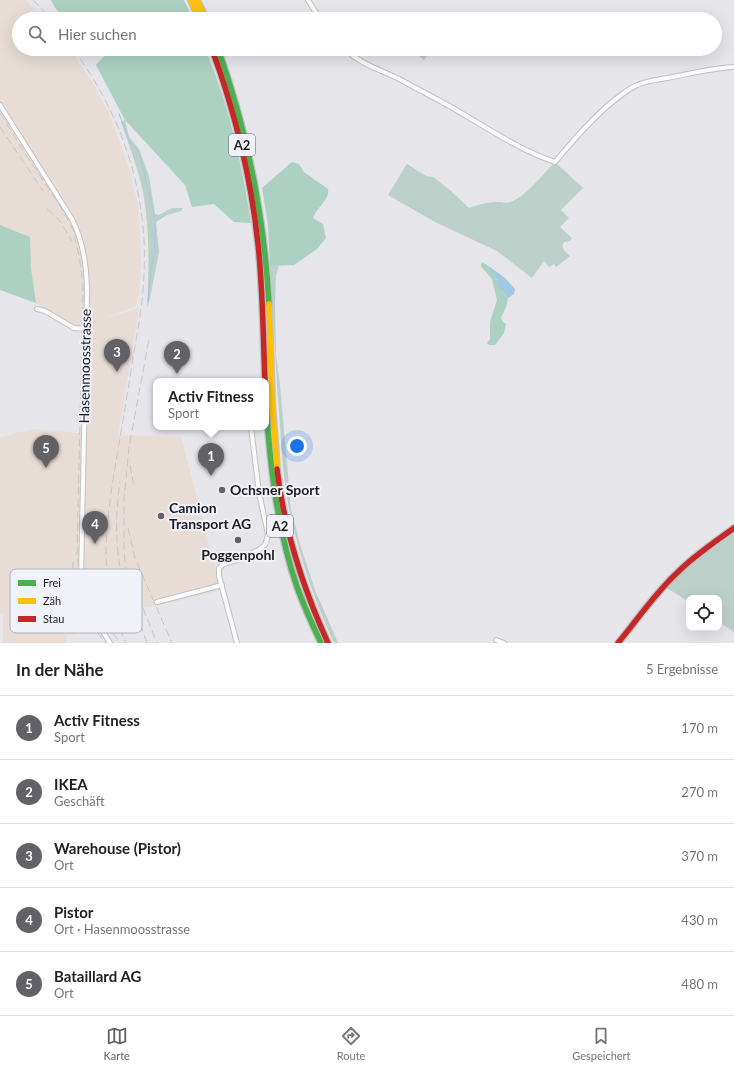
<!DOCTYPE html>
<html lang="de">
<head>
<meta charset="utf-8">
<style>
	body { margin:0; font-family:Lato,sans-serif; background:#f6f6f6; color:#222 }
	.controls { position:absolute; right:12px; bottom:12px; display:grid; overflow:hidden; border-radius:8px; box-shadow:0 4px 16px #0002 }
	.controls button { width:36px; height:36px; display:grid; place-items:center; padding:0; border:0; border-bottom:1px solid #e0e0e0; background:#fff; color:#222; font:20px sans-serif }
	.you { position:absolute; left:297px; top:446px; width:14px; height:14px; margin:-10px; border:3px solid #fff; border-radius:50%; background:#1a73e8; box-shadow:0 0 0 6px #1a73e833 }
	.badge { display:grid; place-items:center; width:26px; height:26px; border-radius:50%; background:#626266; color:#fff; font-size:13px; font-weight:700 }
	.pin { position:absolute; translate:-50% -33px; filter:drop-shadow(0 1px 2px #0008) }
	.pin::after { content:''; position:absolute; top:21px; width:14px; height:12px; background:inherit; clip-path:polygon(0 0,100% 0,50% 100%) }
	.popup { position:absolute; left:153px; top:378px; width:116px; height:52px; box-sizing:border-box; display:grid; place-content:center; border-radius:8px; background:#fff; filter:drop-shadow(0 1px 3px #0005); font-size:13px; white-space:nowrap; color:#767676 }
	.popup b { font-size:15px; color:#222 }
	.popup::after { content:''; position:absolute; left:50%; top:100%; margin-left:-8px; border:8px solid transparent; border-top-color:#fff }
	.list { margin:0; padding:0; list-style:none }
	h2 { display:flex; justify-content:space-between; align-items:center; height:52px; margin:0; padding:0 16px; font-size:17px }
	h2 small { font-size:13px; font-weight:400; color:#767676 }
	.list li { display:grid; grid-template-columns:26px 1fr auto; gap:12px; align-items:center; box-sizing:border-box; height:64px; padding:0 16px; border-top:1px solid #e0e0e0 }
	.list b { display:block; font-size:15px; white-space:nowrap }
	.list p { margin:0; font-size:13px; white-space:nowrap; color:#767676 }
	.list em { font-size:13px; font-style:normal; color:#767676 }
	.icon { flex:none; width:22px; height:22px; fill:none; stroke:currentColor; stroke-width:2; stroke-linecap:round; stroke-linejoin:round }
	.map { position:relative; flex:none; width:734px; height:643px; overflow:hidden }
	.search { position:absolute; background:#fff; box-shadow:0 4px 16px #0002; left:12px; right:12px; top:12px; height:44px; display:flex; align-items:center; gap:10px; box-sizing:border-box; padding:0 14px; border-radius:22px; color:#767676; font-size:15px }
	.sheet { height:372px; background:#fff }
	nav { display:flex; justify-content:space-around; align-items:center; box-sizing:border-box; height:56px; border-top:1px solid #e0e0e0; background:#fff; font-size:11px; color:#767676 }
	nav a { display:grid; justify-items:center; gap:2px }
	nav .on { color:#626266 }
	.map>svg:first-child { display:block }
	.industrial { fill:#e7ddd6 }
	.green { fill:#bbd0c8 }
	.forest { fill:#acd0c2 }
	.water { fill:#a2c9e4 }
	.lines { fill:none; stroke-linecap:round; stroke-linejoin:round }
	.stream { stroke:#a2c9e4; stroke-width:1 }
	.street-casing { stroke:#c1c1c4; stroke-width:6 }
	.fast-casing { stroke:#c1c1c4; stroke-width:8 }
	.slow-casing { stroke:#c1c1c4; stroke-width:8 }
	.jam-casing { stroke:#c1c1c4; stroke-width:8 }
	.street { stroke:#fbfbfc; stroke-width:4 }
	.fast { stroke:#4caf50; stroke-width:5.5 }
	.slow { stroke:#ffc107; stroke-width:5.5 }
	.jam { stroke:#c62828; stroke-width:5.5 }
	.rail { stroke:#c6c6c6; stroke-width:1; stroke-dasharray:8 4; stroke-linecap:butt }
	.poi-dot { fill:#626266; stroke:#f1f1f9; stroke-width:1.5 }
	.labels { text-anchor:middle; stroke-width:4; stroke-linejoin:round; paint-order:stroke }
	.shield { fill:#f1f1f9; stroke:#5c5c60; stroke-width:1 }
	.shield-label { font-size:13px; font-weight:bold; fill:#1c1c1f }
	.street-label { font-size:14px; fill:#1c1c1f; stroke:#f1f1f9 }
	.poi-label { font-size:14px; font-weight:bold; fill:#1c1c1f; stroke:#f1f1f9; text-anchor:start }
	.key { fill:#f1f1f9; stroke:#b1b1b8; stroke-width:1 }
	.key-label { font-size:11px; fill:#1c1c1f }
</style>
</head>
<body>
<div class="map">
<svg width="734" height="643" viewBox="0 0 734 643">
	<rect width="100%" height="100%" fill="#e5e5ea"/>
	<path class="industrial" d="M0,0H26L43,19H19V49H69L73,54L93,83L108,112L120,143L129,169L138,205L140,236L141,265L139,294L136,306L100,320L139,308L118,435L181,437L221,590L161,605L85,615L82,617L77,632L73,635H66V643H3V614H0V438L16,433L37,429L86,434L89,324L77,327L36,303L31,268L30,237L0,225Z"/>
	<g class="green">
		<path d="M411,49H433L424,60Z"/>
		<path d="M125,120L129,137L139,149L149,176L155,214L159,215L172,208H183L181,211L167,215L156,222L159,252L150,298L147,308C149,269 150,230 143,192C138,168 129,145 121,122Z"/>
		<path d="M554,163L558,165L583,188L561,210L569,218L560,227L572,238L570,241L564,242C560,249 566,252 570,256L556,267L554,264L549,267L544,261L532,278L497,251L435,222L388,195L407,164L426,176L433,177L451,191L469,208C479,204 489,202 500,202C502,202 504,203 506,203C522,202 543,174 554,163Z"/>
		<path d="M270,266H279L276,276L275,303L276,355L280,385L291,510L300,544L315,590L338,643H334C315,601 301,562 291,517C284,487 282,456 280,426C276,377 274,327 271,277Z"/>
		<path d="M734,533V632L719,622V598H689V602L667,588L685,568Z"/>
	</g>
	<g class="forest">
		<path d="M51,0H184L193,19H94L91,14L83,13L63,16L56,9Z"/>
		<path d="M107,49H205C229,104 242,164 251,223L234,222L214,204L192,207L185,185L125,120L96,65L107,53Z"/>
		<path d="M292,162L299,164L304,172L328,189C330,200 317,207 313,218L323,224L326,238L317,249L294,265L270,266L268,225L262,188Z"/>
		<path d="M0,225L30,237L31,268L36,303L0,290Z"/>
		<path d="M482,262L490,267L503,292L508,298L506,307L501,318L503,322L506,324L504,333L495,345H489L487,343L490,339V322L497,300L492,279L481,266Z"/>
	</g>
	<path class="water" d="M490,267L505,278L515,289L514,294L508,298L499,287L497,280L490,270Z"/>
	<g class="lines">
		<path class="stream" d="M119,114L130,142L139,152L152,204L155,222V253L151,267L148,302"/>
		<defs>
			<g id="street">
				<path d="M308,0L320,19"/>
				<path d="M345,49C363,66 380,69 401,80C421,91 443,102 463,114C492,131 522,151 555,162C576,137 606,102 635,86C644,81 657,80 667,78C689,74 712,68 734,67"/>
				<path d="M0,105L72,219C84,243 87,267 87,293L81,578C84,603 97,622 110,643"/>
				<path d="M37,309L45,311L74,328L86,329"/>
				<path d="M157,602L222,585"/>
				<path d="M496,640L504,643"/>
				<path d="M237,643L219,576V568L224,564L243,558L260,549L265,545L267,539L268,534L259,493L251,427"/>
			</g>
			<g id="fast">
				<path d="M218,49C248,133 264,215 269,304"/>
				<path d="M266,403C270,465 277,528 297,587C304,606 312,624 321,643"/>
			</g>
			<g id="slow">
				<path d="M191,0L199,19"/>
				<path d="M197,0L206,19"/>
				<path d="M269,304L272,402L277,469"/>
			</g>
			<g id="jam">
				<path d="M212,49C235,112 251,177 258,244C263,290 263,335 265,381"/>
				<path d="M277,469C284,530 303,588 328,643"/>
				<path d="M618,643C638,619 655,593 678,572C695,555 715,542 734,528"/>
			</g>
		</defs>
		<use href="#street" class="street-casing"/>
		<use href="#fast" class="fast-casing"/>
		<use href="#slow" class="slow-casing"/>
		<use href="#jam" class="jam-casing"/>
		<use href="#street" class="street"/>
		<use href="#fast" class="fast"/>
		<use href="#slow" class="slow"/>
		<use href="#jam" class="jam"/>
		<g class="rail">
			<path d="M33,0L51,19"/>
			<path d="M73,49C122,114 148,193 144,274C143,302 138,330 133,357C128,392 122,426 116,461C106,524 96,582 126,643"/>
			<path d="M0,113L24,152L62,209L73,230L79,255L83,285L77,555C81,594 99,612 120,643"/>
			<path d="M0,127L43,191"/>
			<path d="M47,209L59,220L72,241"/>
			<path d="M130,465L134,487"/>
			<path d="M128,528L135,558L172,643"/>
			<path d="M120,567C115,539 116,510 120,481"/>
			<path d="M132,574L136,591L157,643"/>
			<path d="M100,576L101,596L109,622"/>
			<path d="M76,577C78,603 91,623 105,643"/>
			<path d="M72,594L73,560"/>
			<path d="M147,643L131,599L126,572L124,551V498L129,447L149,339"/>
		</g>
	</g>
	<g class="poi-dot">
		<circle cx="222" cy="490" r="4"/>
		<circle cx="161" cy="516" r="4"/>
		<circle cx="238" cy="540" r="4"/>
	</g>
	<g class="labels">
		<g class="shield">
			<rect x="229" y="134" width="26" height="22" rx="3"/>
			<rect x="267" y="515" width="26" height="22" rx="3"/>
		</g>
		<g class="shield-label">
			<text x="242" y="150">A2</text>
			<text x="280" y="531">A2</text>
		</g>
		<g class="street-label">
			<text transform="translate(85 366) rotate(-89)" y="5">Hasenmoosstrasse</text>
		</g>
		<g class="poi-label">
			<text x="230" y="495">Ochsner Sport</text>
			<text x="169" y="513">Camion<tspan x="169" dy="16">Transport AG</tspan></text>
			<text x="238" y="560" text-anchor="middle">Poggenpohl</text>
		</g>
	</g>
	<rect x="10" y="569" width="132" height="64" rx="6" class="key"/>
	<rect x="18" y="580" width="18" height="6" fill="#4caf50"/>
	<rect x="18" y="598" width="18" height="6" fill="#ffc107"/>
	<rect x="18" y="616" width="18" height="6" fill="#c62828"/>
	<g class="key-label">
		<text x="43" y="587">Frei</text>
		<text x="43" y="605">Zäh</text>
		<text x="43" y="623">Stau</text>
	</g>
</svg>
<div class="controls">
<button><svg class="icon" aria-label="locate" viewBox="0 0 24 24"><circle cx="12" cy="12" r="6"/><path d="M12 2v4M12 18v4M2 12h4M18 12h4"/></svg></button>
</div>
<div class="you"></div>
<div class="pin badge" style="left:211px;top:476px">1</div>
<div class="popup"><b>Activ Fitness</b>Sport</div>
<div class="pin badge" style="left:177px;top:374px">2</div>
<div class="pin badge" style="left:117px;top:372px">3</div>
<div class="pin badge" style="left:95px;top:544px">4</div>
<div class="pin badge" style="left:46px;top:468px">5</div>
<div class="search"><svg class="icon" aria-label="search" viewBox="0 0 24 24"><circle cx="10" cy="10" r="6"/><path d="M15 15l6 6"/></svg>Hier suchen</div>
</div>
<section class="sheet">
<h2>In der Nähe<small>5 Ergebnisse</small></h2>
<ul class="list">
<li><span class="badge">1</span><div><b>Activ Fitness</b><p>Sport</p></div><em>170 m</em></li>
<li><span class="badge">2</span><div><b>IKEA</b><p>Geschäft</p></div><em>270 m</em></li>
<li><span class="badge">3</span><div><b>Warehouse (Pistor)</b><p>Ort</p></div><em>370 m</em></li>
<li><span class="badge">4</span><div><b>Pistor</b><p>Ort · Hasenmoosstrasse</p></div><em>430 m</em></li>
<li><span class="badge">5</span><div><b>Bataillard AG</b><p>Ort</p></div><em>480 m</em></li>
</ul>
</section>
<nav>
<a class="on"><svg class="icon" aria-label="map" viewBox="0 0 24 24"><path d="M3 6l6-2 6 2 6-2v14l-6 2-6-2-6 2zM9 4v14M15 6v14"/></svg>Karte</a>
<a><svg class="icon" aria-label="directions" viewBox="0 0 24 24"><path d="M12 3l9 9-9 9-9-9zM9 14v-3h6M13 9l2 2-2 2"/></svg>Route</a>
<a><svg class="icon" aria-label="saved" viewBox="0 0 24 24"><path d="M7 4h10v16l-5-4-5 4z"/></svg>Gespeichert</a>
</nav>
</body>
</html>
